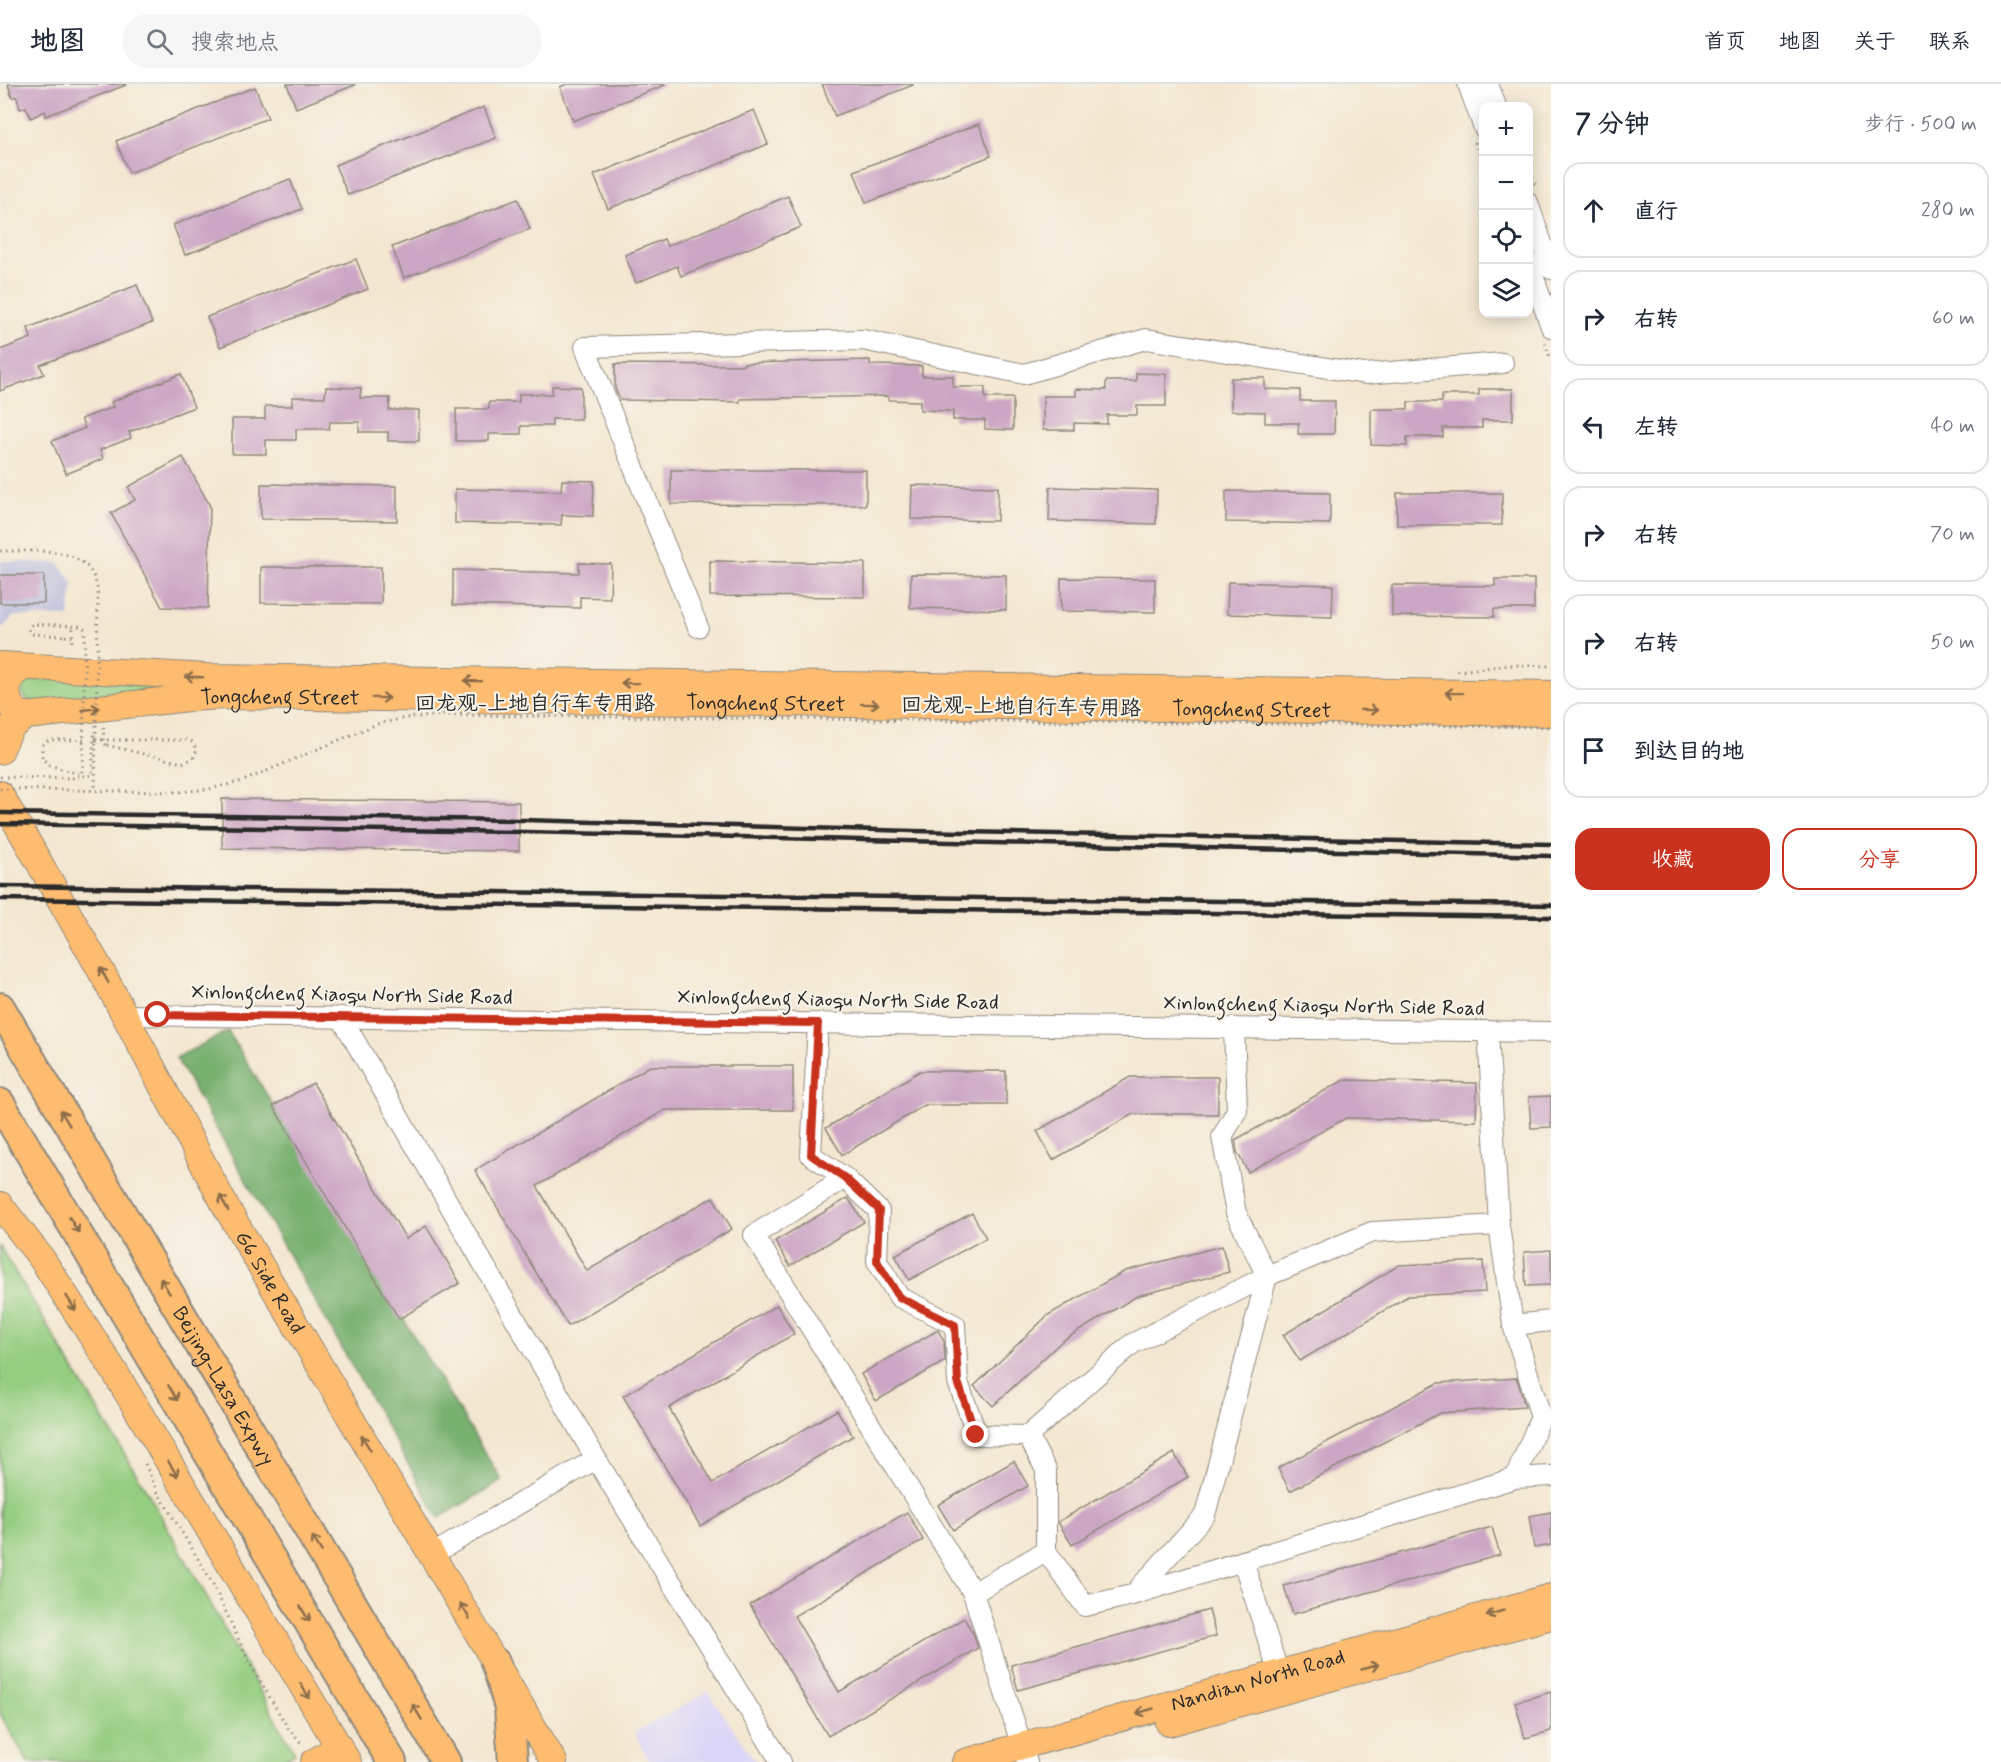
<!DOCTYPE html>
<html lang="zh">
<head>
<meta charset="utf-8">
<style>
	body { margin:0; font-family:Mynerve,"LXGW WenKai TC",sans-serif; background:#f6f6f7; color:#1f2937 }
	.controls { position:absolute; right:18px; top:18px; display:grid; overflow:hidden; border-radius:12px; box-shadow:0 3px 15px #0003 }
	.controls button { width:54px; height:54px; display:grid; place-items:center; padding:0; border:0; border-bottom:2px solid #e0e1e3; background:#fff; color:#1f2937; font:30px sans-serif }
	.stop { position:absolute; width:18px; height:18px; margin:-14px; border:4px solid #c8321e; border-radius:50%; background:#fff }
	.stop.end { background:#c8321e; border-color:#fff; box-shadow:0 2px 6px #0008 }
	.list { margin:0; padding:0; list-style:none }
	h2 { display:flex; justify-content:space-between; align-items:center; height:78px; margin:0; padding:0 24px; font-size:26px }
	h2 small { font-size:20px; font-weight:400; color:#747a83 }
	.list li { display:grid; grid-template-columns:39px 1fr auto; gap:18px; align-items:center; box-sizing:border-box; height:96px; margin:0 12px 12px; padding:0 12px; border:2px solid #e0e1e3; border-radius:18px }
	.list b { display:block; font-size:22px; white-space:nowrap }
	.list em { font-size:20px; font-style:normal; color:#747a83 }
	.actions { display:flex; gap:12px; padding:18px 24px }
	.actions a { flex:1; padding:14px 0; border:2px solid #c8321e; border-radius:18px; text-align:center; font-size:21px; color:#c8321e }
	.actions .main { background:#c8321e; color:#fff }
	.icon { flex:none; width:33px; height:33px; fill:none; stroke:currentColor; stroke-width:2; stroke-linecap:round; stroke-linejoin:round }
	.map { position:relative; flex:none; width:1551px; height:1678px; overflow:hidden }
	header { display:flex; align-items:center; gap:36px; box-sizing:border-box; height:84px; padding:0 30px; background:#fff; border-bottom:2px solid #e0e1e3 }
	header strong { font-size:28px }
	nav { display:flex; gap:33px; margin-inline-start:auto; font-size:21px }
	.search { width:420px; height:54px; background:#f6f6f7; display:flex; align-items:center; gap:15px; box-sizing:border-box; padding:0 21px; border-radius:33px; color:#747a83; font-size:22px }
	main { display:flex }
	aside { flex:1; background:#fff }
	.map>svg:first-child { display:block }
	.built { fill:#dbd6f7 }
	.industrial { fill:#c1c2dd }
	.green { fill:#95ce81; stroke:#607c56; stroke-width:1.5 }
	.forest { fill:#78b16f; stroke:#526e4d; stroke-width:1.5 }
	.building { fill:#cca6c5 }
	.lines { fill:none; stroke-linecap:round; stroke-linejoin:round }
	.minor-casing { stroke:#90897e; stroke-width:22 }
	.major-casing { stroke:#90897e; stroke-width:28 }
	.highway-casing { stroke:#90897e; stroke-width:32 }
	.path { stroke:#90897e; stroke-width:3; stroke-dasharray:1.5 4.5; stroke-linecap:butt }
	.minor { stroke:#fff; stroke-width:20 }
	.major { stroke:#fdbc70; stroke-width:26 }
	.highway { stroke:#fdbc70; stroke-width:28 }
	.rail { stroke:#2b2b2b; stroke-width:4.5 }
	.path-bridge { stroke:#90897e; stroke-width:3; stroke-dasharray:1.5 4.5; stroke-linecap:butt }
	.oneway { stroke:#8a6c4a }
	.route { stroke:#c8321e; stroke-width:8 }
	.labels { text-anchor:middle; stroke-width:4.5; stroke-linejoin:round; paint-order:stroke }
	.street-label { font-size:21px; fill:#2b2b2b; stroke:#f7f3e8 }
</style>
</head>
<body>
<header>
<strong>地图</strong>
<div class="search"><svg class="icon" aria-label="search" viewBox="0 0 24 24"><circle cx="10" cy="10" r="6"/><path d="M15 15l6 6"/></svg>搜索地点</div>
<nav><a>首页</a><a>地图</a><a>关于</a><a>联系</a></nav>
</header>
<main>
<div class="map">
<svg width="1551" height="1678" viewBox="0 0 1551 1678">
	<rect width="100%" height="100%" fill="#f7f3e8"/>
	<filter id="ink" filterUnits="userSpaceOnUse"><feTurbulence type="fractalNoise" baseFrequency=".0167" numOctaves="2"/><feDisplacementMap in="SourceGraphic" scale="12" xChannelSelector="R" yChannelSelector="G"/><feConvolveMatrix kernelMatrix="1 2 1 2 8 2 1 2 1" color-interpolation-filters="sRGB"/></filter>
	<filter id="wash" filterUnits="userSpaceOnUse"><feTurbulence type="fractalNoise" baseFrequency=".008" numOctaves="4" result="noise"/><feDisplacementMap in="SourceGraphic" scale="24" xChannelSelector="R" yChannelSelector="G"/><feGaussianBlur stdDeviation="1.35" result="paint"/><feColorMatrix in="noise" values="0 0 0 0 0 0 0 0 0 0 0 0 0 0 0 0 0 1.4 0 .05"/><feComposite in="paint" operator="in"/></filter>
	<g filter="url(#wash)">
		<rect width="100%" height="100%" fill="#f4e7d1"/>
		<path class="built" d="M708,1608L756,1678H650L634,1649Z"/>
		<path class="industrial" d="M0,477L59,479L73,499L69,533L14,532L3,543H0Z"/>
		<g class="green">
			<path d="M45,592L186,602L116,612L33,618L25,614L22,608V602L28,596Z"/>
			<path d="M0,1163L148,1409L295,1669L281,1678H28L0,1630Z"/>
		</g>
		<path class="forest" d="M228,947L502,1397L439,1434L176,974Z"/>
		<g id="blocks">
			<g class="building">
				<path d="M8,0H126V1L46,32L45,27L31,34L26,23L20,25L17,13H12Z"/>
				<path d="M287,0H355V1L296,24Z"/>
				<path d="M567,0H665V1L573,37L560,3Z"/>
				<path d="M822,0H912L913,1L835,32Z"/>
				<path d="M255,3L268,34L129,89L116,57Z"/>
				<path d="M484,23L496,54L348,111L335,81Z"/>
				<path d="M754,26L768,60L608,125L594,91Z"/>
				<path d="M979,40L991,72L866,119L854,87Z"/>
				<path d="M290,95L302,125L185,171L173,141Z"/>
				<path d="M788,112L801,143L681,192L677,182L636,199L625,171L664,155L667,162Z"/>
				<path d="M518,115L530,145L404,194L392,163Z"/>
				<path d="M356,175L368,205L220,263L207,233Z"/>
				<path d="M137,201L152,239L40,281L44,290L0,307V266L31,254L28,244Z"/>
				<path d="M870,276V281L922,282V292H953V303H985V314H1013V346L985,345V336H953V327L920,326V317L888,316V312L740,315V318L620,316L615,304V280L744,281V279Z"/>
				<path d="M1136,289L1166,290V322H1137V331H1107V340L1074,339V346H1043V312H1076V305L1106,306V297H1136Z"/>
				<path d="M181,290L194,323L129,348L131,354L100,366L103,375L66,390L52,357L85,344L81,335L113,323L111,318Z"/>
				<path d="M1231,294H1265V305L1300,306V317H1335L1334,350H1298L1299,339H1265V328L1231,327Z"/>
				<path d="M552,302L581,303V335H552V342H521V350H489V357H456V325H489V318H519V310H552Z"/>
				<path d="M326,303L361,304L360,314H390L389,326H419V357H388V348H359V338H330L329,345H296V356H266V370H232V335H265V322H292V313H325Z"/>
				<path d="M1479,305H1513V336H1482V344H1443V353H1407V362L1371,361V325H1408V318H1442V311H1479Z"/>
				<path d="M183,373L210,422L208,524L162,523L111,429L135,416L128,403Z"/>
				<path d="M671,386H866V421L671,420Z"/>
				<path d="M562,396L594,397L593,432L562,431L561,441L455,439V405L561,407Z"/>
				<path d="M261,400L397,402V437L261,435Z"/>
				<path d="M912,401L998,403L997,437L911,435Z"/>
				<path d="M1050,403L1157,406L1156,440L1049,437Z"/>
				<path d="M1226,407L1330,409V440L1226,438Z"/>
				<rect x="1397" y="409" width="105" height="32"/>
				<path d="M710,477L865,479V513L710,512Z"/>
				<path d="M579,479L611,480L610,514L580,513V524L453,521V486L579,489Z"/>
				<path d="M261,483H381V520L261,519Z"/>
				<path d="M911,490L1006,491V526L910,524Z"/>
				<rect x="0" y="491" width="44" height="28"/>
				<path d="M1061,494L1155,495V528L1061,527Z"/>
				<path d="M1495,495H1534V525H1494V533L1392,532V501L1495,502Z"/>
				<path d="M1228,498L1333,501L1332,533L1227,530Z"/>
				<path d="M222,715L519,718V767L222,764Z"/>
				<path d="M650,982H793V1026H665L537,1102L587,1187L713,1113L732,1145L568,1242L475,1086Z"/>
				<path d="M920,987H1006V1021H925L842,1071L826,1044Z"/>
				<path d="M1130,993H1218V1030H1133L1053,1076L1037,1047Z"/>
				<path d="M1344,996L1477,999L1476,1037L1346,1034L1248,1088L1237,1068L1235,1056Z"/>
				<path d="M313,999L406,1155L426,1142L460,1199L399,1235L273,1022Z"/>
				<path d="M1551,1012V1043L1531,1044L1529,1013Z"/>
				<path d="M848,1114L864,1138L790,1182L775,1157Z"/>
				<path d="M972,1129L986,1154L909,1196L895,1171Z"/>
				<path d="M1222,1162L1229,1188L1137,1212L1062,1257L993,1322L974,1302L1048,1231L1125,1187Z"/>
				<path d="M1551,1166V1201L1526,1202L1524,1168Z"/>
				<path d="M1483,1177L1485,1208L1408,1212L1300,1277L1283,1251L1399,1181Z"/>
				<path d="M777,1221L794,1250L669,1324L713,1399L837,1326L853,1352L700,1442L623,1312Z"/>
				<path d="M938,1246L944,1257L945,1277L876,1317L861,1290Z"/>
				<path d="M1517,1294L1525,1323L1440,1329L1290,1407L1278,1384L1438,1299Z"/>
				<path d="M1174,1369L1188,1393L1072,1461L1058,1438Z"/>
				<path d="M1014,1377L1028,1402L953,1446L938,1421Z"/>
				<path d="M907,1428L923,1456L794,1532L839,1608L964,1534L974,1551L978,1564L828,1652L750,1521Z"/>
				<path d="M1551,1428V1461L1534,1464L1529,1432Z"/>
				<path d="M1492,1443L1500,1471L1293,1530L1284,1502Z"/>
				<path d="M1209,1526L1216,1552L1018,1606L1011,1581Z"/>
				<path d="M1551,1608V1647L1525,1654L1515,1618Z"/>
			</g>
		</g>
	</g>
	<g filter="url(#ink)">
		<use href="#blocks" fill-opacity="0" stroke="#90897e" stroke-width="1.5"/>
		<g class="lines">
			<defs>
				<g id="minor">
					<path d="M1468,0L1484,44"/>
					<path d="M1488,0L1496,22"/>
					<path d="M1528,119L1551,185"/>
					<path d="M1528,177L1551,243"/>
					<path d="M698,543L585,263L863,256L1024,290L1146,255L1365,290L1503,279"/>
					<path d="M125,931L1551,948"/>
					<path d="M341,933L596,1375L781,1678"/>
					<path d="M818,939L811,1071L845,1094"/>
					<path d="M1488,947L1499,1141L1513,1241L1551,1237"/>
					<path d="M1028,1352L1132,1260L1267,1192L1236,1129L1222,1053L1237,1026L1234,944"/>
					<path d="M1515,1394L1551,1392"/>
					<path d="M1046,1467L973,1509L754,1151L845,1094L879,1127L877,1177L899,1213L955,1241L958,1298L977,1351L1028,1352L1046,1386V1467L1085,1522L1132,1511L1515,1394L1541,1333L1513,1241"/>
					<path d="M431,1471L596,1375"/>
					<path d="M1243,1477L1283,1603"/>
					<path d="M973,1509L1027,1678"/>
					<path d="M1134,1510L1205,1431L1267,1192L1372,1148L1499,1141"/>
				</g>
				<g id="major">
					<path d="M0,581L208,593L1551,610"/>
					<path d="M28,583C0,586 0,634 32,631"/>
					<path id="s1" d="M0,667L11,643L26,632L189,614L224,612L1551,629"/>
					<path id="s2" d="M0,710L105,894L226,1123L554,1678"/>
					<path d="M0,1121L42,1175L113,1285L348,1678"/>
					<path d="M1169,1639L1551,1532"/>
					<path d="M314,1678L339,1663"/>
					<path id="s3" d="M965,1678L1551,1513"/>
				</g>
				<g id="highway">
					<path id="s4" d="M0,923L446,1678"/>
					<path d="M0,1019L392,1678"/>
					<path d="M495,1578L502,1599L509,1624L513,1678"/>
				</g>
			</defs>
			<use href="#minor" class="minor-casing"/>
			<use href="#major" class="major-casing"/>
			<use href="#highway" class="highway-casing"/>
			<g class="path">
				<path d="M1475,58L1484,83"/>
				<path d="M1528,82L1536,103"/>
				<path d="M1545,259L1551,276"/>
				<path d="M65,552L72,553"/>
				<path d="M72,558L73,542"/>
				<path d="M1457,587L1512,581L1551,582"/>
				<path d="M104,643L103,658L106,661"/>
				<path d="M84,656H49L42,661V674L49,681L85,692L92,691L94,648"/>
				<path d="M145,1380L157,1407L212,1498L250,1580L288,1644L303,1661"/>
			</g>
			<use href="#minor" class="minor"/>
			<use href="#major" class="major"/>
			<use href="#highway" class="highway"/>
			<g class="rail">
				<path d="M0,729L524,736L914,747L1551,760"/>
				<path d="M0,740L525,748L1551,772"/>
				<path d="M0,802L1551,821"/>
				<path d="M0,815L1551,833"/>
			</g>
			<g class="path-bridge">
				<path d="M0,467C39,468 94,458 98,511L95,707"/>
				<path d="M95,656H186L192,658L197,666L193,675L182,679L106,661"/>
				<path d="M0,693L74,694L78,693L83,686L85,545L81,542L33,540L29,543V547L33,550L65,552"/>
				<path d="M0,705L177,708L209,705L243,697L377,640L406,634L441,631L1551,643"/>
			</g>
		</g>
		<defs><path id="oneway-shaft" d="M-6 0H5M1.5-3L5.5 0L1.5 3" fill="none" stroke-width="1.6" stroke-linecap="round" stroke-linejoin="round" transform="scale(1.5)"/></defs>
		<g class="oneway">
			<use href="#oneway-shaft" transform="translate(194 593) rotate(-178)"/>
			<use href="#oneway-shaft" transform="translate(473 597) rotate(-179)"/>
			<use href="#oneway-shaft" transform="translate(630 599) rotate(-179)"/>
			<use href="#oneway-shaft" transform="translate(1454 609) rotate(-179)"/>
			<use href="#oneway-shaft" transform="translate(381 614) rotate(1)"/>
			<use href="#oneway-shaft" transform="translate(870 620) rotate(1)"/>
			<use href="#oneway-shaft" transform="translate(91 625) rotate(-6)"/>
			<use href="#oneway-shaft" transform="translate(1369 626) rotate(1)"/>
			<use href="#oneway-shaft" transform="translate(104 891) rotate(-119)"/>
			<use href="#oneway-shaft" transform="translate(65 1034) rotate(-121)"/>
			<use href="#oneway-shaft" transform="translate(224 1119) rotate(-119)"/>
			<use href="#oneway-shaft" transform="translate(74 1141) rotate(59)"/>
			<use href="#oneway-shaft" transform="translate(165 1202) rotate(-121)"/>
			<use href="#oneway-shaft" transform="translate(71 1219) rotate(57)"/>
			<use href="#oneway-shaft" transform="translate(173 1309) rotate(59)"/>
			<use href="#oneway-shaft" transform="translate(366 1359) rotate(-121)"/>
			<use href="#oneway-shaft" transform="translate(173 1385) rotate(59)"/>
			<use href="#oneway-shaft" transform="translate(317 1460) rotate(-121)"/>
			<use href="#oneway-shaft" transform="translate(465 1527) rotate(-121)"/>
			<use href="#oneway-shaft" transform="translate(1495 1529) rotate(164)"/>
			<use href="#oneway-shaft" transform="translate(305 1530) rotate(59)"/>
			<use href="#oneway-shaft" transform="translate(1370 1583) rotate(-16)"/>
			<use href="#oneway-shaft" transform="translate(305 1607) rotate(59)"/>
			<use href="#oneway-shaft" transform="translate(1145 1627) rotate(164)"/>
			<use href="#oneway-shaft" transform="translate(417 1628) rotate(-121)"/>
		</g>
	</g>
	<g class="lines" filter="url(#ink)">
		<path class="route" d="M158,931L818,939L811,1071L845,1094L879,1126L877,1177L899,1213L955,1241L958,1298L976,1351"/>
	</g>
	<g class="labels">
		<g class="street-label">
			<text dy="7" stroke="none"><textPath href="#s1" startOffset="300">Tongcheng Street</textPath></text>
			<text x="535" y="626">回龙观-上地自行车专用路</text>
			<text dy="7" stroke="none"><textPath href="#s1" startOffset="786">Tongcheng Street</textPath></text>
			<text transform="translate(1021 622) rotate(1)" y="7">回龙观-上地自行车专用路</text>
			<text dy="7" stroke="none"><textPath href="#s1" startOffset="1272">Tongcheng Street</textPath></text>
			<text transform="translate(352 910) rotate(1)" y="7">Xinlongcheng Xiaoqu North Side Road</text>
			<text transform="translate(838 915) rotate(1)" y="7">Xinlongcheng Xiaoqu North Side Road</text>
			<text transform="translate(1324 921) rotate(1)" y="7">Xinlongcheng Xiaoqu North Side Road</text>
			<text dy="7" stroke="none"><textPath href="#s2" startOffset="558">G6 Side Road</textPath></text>
			<text dy="7" stroke="none"><textPath href="#s4" startOffset="440">Beijing-Lasa Expwy</textPath></text>
			<text dy="7" stroke="none"><textPath href="#s3" startOffset="304">Nandian North Road</textPath></text>
		</g>
	</g>
</svg>
<div class="controls">
<button>+</button>
<button>−</button>
<button><svg class="icon" aria-label="locate" viewBox="0 0 24 24"><circle cx="12" cy="12" r="6"/><path d="M12 2v4M12 18v4M2 12h4M18 12h4"/></svg></button>
<button><svg class="icon" aria-label="layers" viewBox="0 0 24 24"><path d="M12 4l9 5-9 5-9-5zM3 14l9 5 9-5"/></svg></button>
</div>
<div class="stop" style="left:158px;top:931px"></div>
<div class="stop end" style="left:976px;top:1351px"></div>
</div>
<aside>
<h2>7 分钟<small>步行 · 500 m</small></h2>
<ul class="list">
<li><svg class="icon" aria-label="ahead" viewBox="0 0 24 24"><path d="M12 20V5M6 11l6-6 6 6"/></svg><div><b>直行</b></div><em>280 m</em></li>
<li><svg class="icon" aria-label="right" viewBox="0 0 24 24"><path d="M7 20v-9h11M14 6l5 5-5 5"/></svg><div><b>右转</b></div><em>60 m</em></li>
<li><svg class="icon" aria-label="left" viewBox="0 0 24 24"><path d="M17 20v-9H6M10 6l-5 5 5 5"/></svg><div><b>左转</b></div><em>40 m</em></li>
<li><svg class="icon" aria-label="right" viewBox="0 0 24 24"><path d="M7 20v-9h11M14 6l5 5-5 5"/></svg><div><b>右转</b></div><em>70 m</em></li>
<li><svg class="icon" aria-label="right" viewBox="0 0 24 24"><path d="M7 20v-9h11M14 6l5 5-5 5"/></svg><div><b>右转</b></div><em>50 m</em></li>
<li><svg class="icon" aria-label="arrive" viewBox="0 0 24 24"><path d="M6 21V4h12l-3 4 3 4H6"/></svg><div><b>到达目的地</b></div></li>
</ul>
<div class="actions"><a class="main">收藏</a><a>分享</a></div>
</aside>
</main>
</body>
</html>
